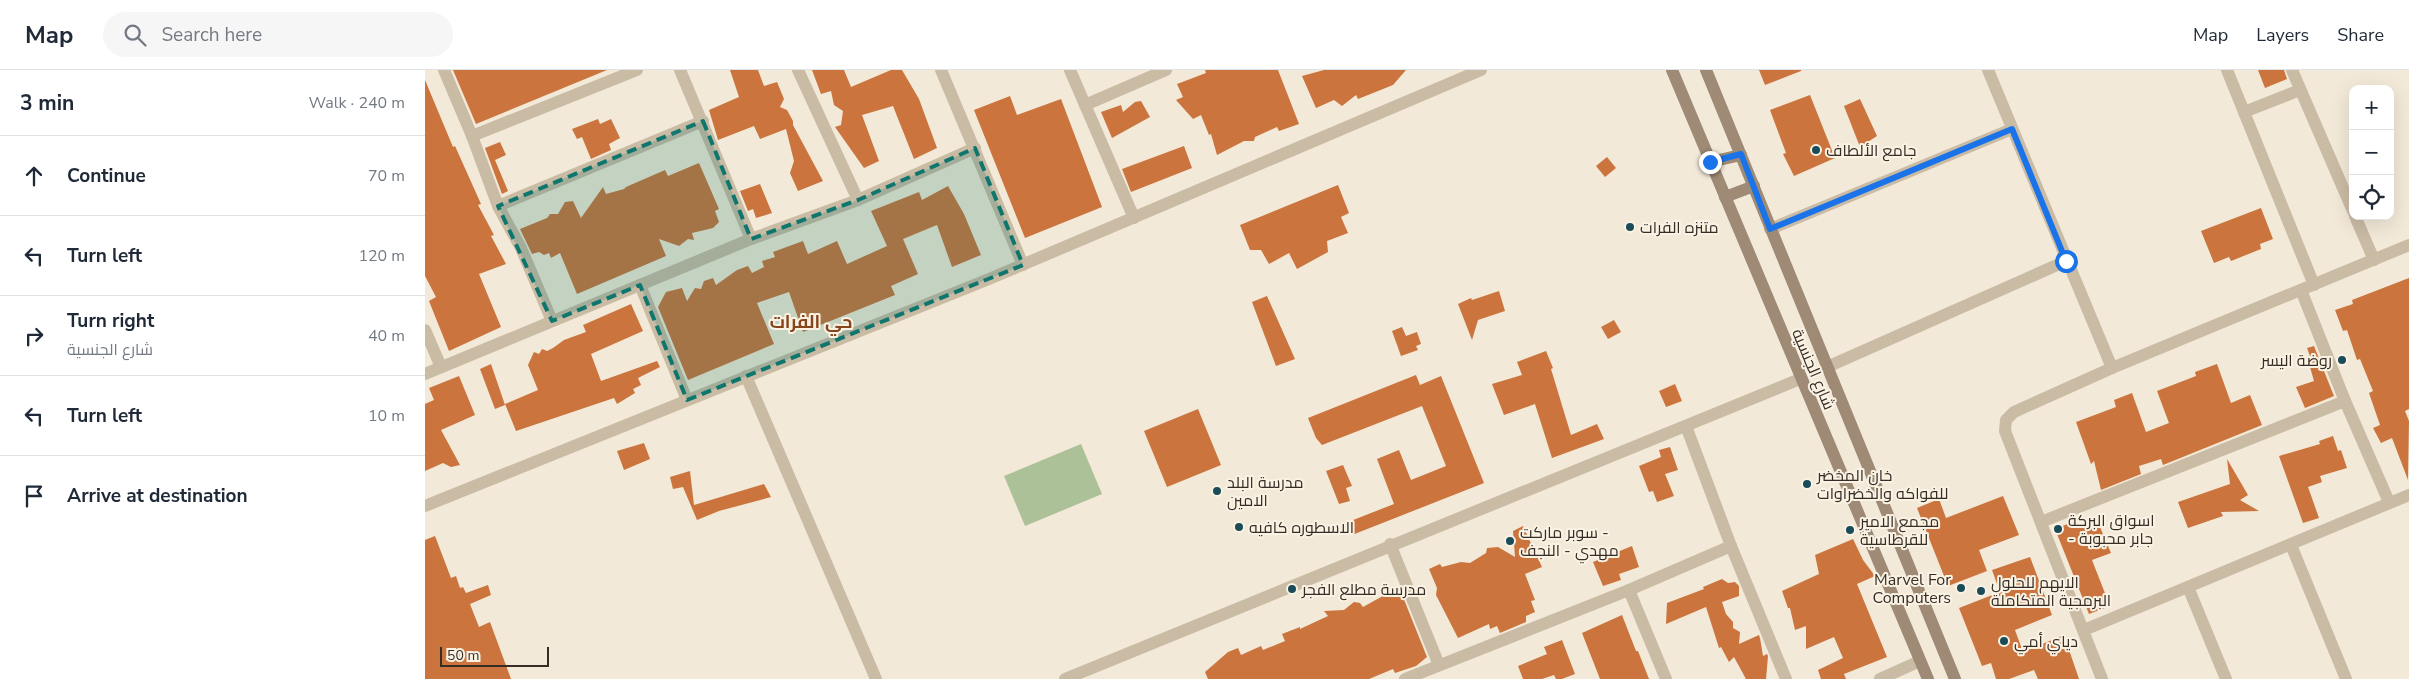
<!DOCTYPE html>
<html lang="en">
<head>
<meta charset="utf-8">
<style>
	body { margin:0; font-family:"Nunito Sans",Cairo,sans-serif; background:#f6f6f7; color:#1f2937 }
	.controls { position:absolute; right:15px; top:15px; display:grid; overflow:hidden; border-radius:10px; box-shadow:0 5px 20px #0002 }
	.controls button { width:45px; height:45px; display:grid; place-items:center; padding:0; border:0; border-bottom:1px solid #e0e1e3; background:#fff; color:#1f2937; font:25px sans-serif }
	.scale { position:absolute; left:15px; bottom:12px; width:109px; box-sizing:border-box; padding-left:5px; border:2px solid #352d26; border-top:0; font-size:14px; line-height:18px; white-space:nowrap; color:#352d26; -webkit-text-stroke:4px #faf3e4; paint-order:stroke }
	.stop { position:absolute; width:15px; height:15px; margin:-11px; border:4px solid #1a73e8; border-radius:50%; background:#fff }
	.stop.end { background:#1a73e8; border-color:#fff; box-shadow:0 1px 5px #0008 }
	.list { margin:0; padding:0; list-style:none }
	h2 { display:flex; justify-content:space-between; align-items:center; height:65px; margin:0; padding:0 20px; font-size:21px }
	h2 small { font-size:16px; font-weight:400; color:#747a83 }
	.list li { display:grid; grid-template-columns:32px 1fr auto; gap:15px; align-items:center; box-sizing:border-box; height:80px; padding:0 20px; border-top:1px solid #e0e1e3 }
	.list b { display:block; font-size:19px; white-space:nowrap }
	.list p { margin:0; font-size:16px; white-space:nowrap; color:#747a83 }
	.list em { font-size:16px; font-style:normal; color:#747a83 }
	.icon { flex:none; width:28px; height:28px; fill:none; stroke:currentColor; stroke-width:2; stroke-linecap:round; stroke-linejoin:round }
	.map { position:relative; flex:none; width:1984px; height:609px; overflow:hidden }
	header { display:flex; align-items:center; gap:30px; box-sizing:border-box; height:70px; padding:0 25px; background:#fff; border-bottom:1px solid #e0e1e3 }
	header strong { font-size:24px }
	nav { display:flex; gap:28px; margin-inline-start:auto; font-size:18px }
	.search { width:350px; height:45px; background:#f6f6f7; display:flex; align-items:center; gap:12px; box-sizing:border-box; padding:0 18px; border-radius:28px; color:#747a83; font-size:19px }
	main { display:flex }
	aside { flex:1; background:#fff }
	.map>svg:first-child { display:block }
	.green { fill:#adc198 }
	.building { fill:#cb743d }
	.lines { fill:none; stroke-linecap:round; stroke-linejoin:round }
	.minor { stroke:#cabba4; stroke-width:12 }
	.secondary { stroke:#9e8a75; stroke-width:12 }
	.route { stroke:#1a73e8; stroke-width:6 }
	.marked { fill:#0f766e; fill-opacity:0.2; stroke:#0f766e; stroke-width:4; stroke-dasharray:10 6; stroke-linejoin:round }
	.poi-dot { fill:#1a4b58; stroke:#faf3e4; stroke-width:2 }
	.labels { text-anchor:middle; stroke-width:4; stroke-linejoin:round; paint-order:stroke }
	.poi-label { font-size:16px; fill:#352d26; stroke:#faf3e4; text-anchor:start }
	.street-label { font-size:16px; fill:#352d26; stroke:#faf3e4 }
	.neighbourhood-label { font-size:18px; font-weight:bold; fill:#87451c; stroke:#faf3e4 }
</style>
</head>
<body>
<header>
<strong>Map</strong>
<div class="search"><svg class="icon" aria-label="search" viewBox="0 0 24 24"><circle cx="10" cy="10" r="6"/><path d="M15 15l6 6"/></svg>Search here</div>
<nav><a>Map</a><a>Layers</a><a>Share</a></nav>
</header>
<main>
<aside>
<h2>3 min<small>Walk · 240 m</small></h2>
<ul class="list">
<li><svg class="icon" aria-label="ahead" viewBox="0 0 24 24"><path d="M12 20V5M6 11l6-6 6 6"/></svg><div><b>Continue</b></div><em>70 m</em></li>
<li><svg class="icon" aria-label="left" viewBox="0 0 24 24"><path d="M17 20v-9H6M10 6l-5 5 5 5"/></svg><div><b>Turn left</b></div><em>120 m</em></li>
<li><svg class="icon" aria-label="right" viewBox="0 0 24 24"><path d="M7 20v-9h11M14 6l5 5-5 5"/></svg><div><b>Turn right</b><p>شارع الجنسية</p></div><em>40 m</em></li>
<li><svg class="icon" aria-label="left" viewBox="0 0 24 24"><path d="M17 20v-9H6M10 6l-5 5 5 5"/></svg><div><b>Turn left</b></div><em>10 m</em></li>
<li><svg class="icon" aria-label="arrive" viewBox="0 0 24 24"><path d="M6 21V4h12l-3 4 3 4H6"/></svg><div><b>Arrive at destination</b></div></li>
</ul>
</aside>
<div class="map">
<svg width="1984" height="609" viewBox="0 0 1984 609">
	<rect width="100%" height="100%" fill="#f2e9d8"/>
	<path class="green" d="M656,374L677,424L600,456L579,406Z"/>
	<g class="building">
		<path d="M28,0H182L51,54Z"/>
		<path d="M305,0H333L339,16L352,12L359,29L355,37L362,40L368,51V55L398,111L373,121L365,103L369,91L361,59L335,69L329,56L293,70L284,40L314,27Z"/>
		<path d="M387,0H419L426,17L466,0H477L494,29L512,78L489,89L468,36L437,45L454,91L439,98L410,57L416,55L418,41L409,35L406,21L396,24Z"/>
		<path d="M780,0H853L874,54L854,61L852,57L830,67L829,71H819L792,85L786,64L784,65L776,45L768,49L751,30L758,27L752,14L781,3Z"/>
		<path d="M899,0H981L968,15L933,29L931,25L917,36L909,30L891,38L877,6Z"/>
		<path d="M1334,0H1376V1L1340,15Z"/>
		<path d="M1833,0H1859L1862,9L1840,18Z"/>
		<path d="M0,10L28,77L30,76L56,134L53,135L69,165L66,166L81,194L54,204L76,257L24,281L4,231L11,227L0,206Z"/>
		<path d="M1385,25L1410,88L1369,106L1358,84L1361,83L1345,40Z"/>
		<path d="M585,26L592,45L636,29L677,137L600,168L549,40Z"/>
		<path d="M1435,29L1452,66L1435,77L1419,36Z"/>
		<path d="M716,31L725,47L687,68L676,42L696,35L698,42L710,32Z"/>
		<path d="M173,49L175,54L186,49L195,68L184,74L186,80L166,89L157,67L152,69L147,59Z"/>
		<path d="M75,72L81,85L70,90L83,121L77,124L60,78Z"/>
		<path d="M759,76L767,98L706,122L697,99Z"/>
		<path d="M1182,87L1191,98L1180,107L1171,96Z"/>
		<path d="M274,93L294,139L290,141L294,152L288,158L267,163L269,170L263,169L254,176L234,169L241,186L152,224L135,183L126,188L124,183L119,185L114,182L107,184L95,159L122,148L125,144H133L140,132L148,131L156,148L178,117L181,124L199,119L201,117L240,100L243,106Z"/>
		<path d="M335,114L347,143L331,148L328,139L323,141L315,121Z"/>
		<path d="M913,115L924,143L916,147L923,163L902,171L903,182L872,199L864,183L844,194L836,180H825L815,155Z"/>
		<path d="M523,116L539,144L556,185L527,197L512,155L478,169L493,204L466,216L470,225L378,262L364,222L332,233L349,274L263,310L233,237L241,222L257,218L262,231L270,218L276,219L279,211L288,208L291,215L312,200L323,196L327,203L339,197L337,191L350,187L348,182L378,171L383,184L412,171L422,194L462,176L446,141L494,122L497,130Z"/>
		<path d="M1836,138L1848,169L1835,174L1836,179L1806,191L1804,187L1789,193L1776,161Z"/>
		<path d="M1984,208V339L1980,341L1984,351L1983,410L1967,368L1956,373L1948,358L1955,355L1944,323L1948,321L1935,289L1932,290L1922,260L1918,261L1910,240L1928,234L1927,230Z"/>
		<path d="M1074,221L1080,241L1053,250L1047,270L1033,234L1046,228L1047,230Z"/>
		<path d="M842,226L870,289L851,296L827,232Z"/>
		<path d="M206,234L218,261L166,284L176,311L232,291L235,297L213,308L216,315L208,319L210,323L192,334L189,328L91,361L80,334L113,320L103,295L109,282L114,284L117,279L122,281L128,278L139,270L161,262L158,255Z"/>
		<path d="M1189,250L1196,262L1183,269L1176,257Z"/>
		<path d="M977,257L981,266L992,262L996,274L991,276L993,280L976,286L967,261Z"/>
		<path d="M1889,276L1909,326L1880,338L1871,317L1889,311L1883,290L1886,289L1882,278Z"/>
		<path d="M1121,281L1128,298L1126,299L1146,365L1172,354L1179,369L1127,388L1110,334L1079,345L1067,314L1097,305L1092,292Z"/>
		<path d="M66,294L80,335L70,339L55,299Z"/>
		<path d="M1792,294L1806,333L1825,325L1837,355L1738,395L1736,389L1714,396L1716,404L1676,420L1669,391L1666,394L1651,352L1691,337L1689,330L1707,323L1721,362L1744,353L1732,321L1771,306L1770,302Z"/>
		<path d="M991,305L995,315L1016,306L1059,413L927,465L923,452L969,434L952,389L974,380L986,410L1021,396L997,336L897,375L891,368L883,348Z"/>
		<path d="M34,306L50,345L16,360L35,395L26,397L18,393L0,401V334L9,330L4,318Z"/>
		<path d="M1250,314L1257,331L1241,337L1234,321Z"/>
		<path d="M773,339L796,395L742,417L719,361Z"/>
		<path d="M1908,366L1913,381L1916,380L1922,398L1895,406L1897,412L1883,417L1894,448L1878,453L1854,386L1895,374L1894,371Z"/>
		<path d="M219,373L225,389L199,400L192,381Z"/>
		<path d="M1245,377L1253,400L1240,404L1249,426L1232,432L1228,421L1224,422L1214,396L1236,387L1234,380Z"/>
		<path d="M1802,389L1823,425L1815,430L1834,441L1796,442L1798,446L1763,458L1753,432L1805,414Z"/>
		<path d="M918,395L927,416L921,418L925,431L914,434L901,401Z"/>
		<path d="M265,401L269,435L339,414L346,427L294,441L272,450L258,417L248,419L245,407Z"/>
		<path d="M1578,426L1594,465L1554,480L1562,501L1523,516L1492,438L1514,429L1521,448Z"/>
		<path d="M1672,450L1686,483L1667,490L1685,536L1664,544L1630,459L1650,451L1657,456Z"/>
		<path d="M1098,456L1117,497L1100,504L1110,530L1106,531L1110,542L1101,546V552L1075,563L1072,556L1065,559L1064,554L1033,568L1011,525L1012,518L1004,499L1015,494L1017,497L1036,492L1045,493L1061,483L1062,478L1073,477L1090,487L1088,461Z"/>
		<path d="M10,466L26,508L31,506L35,518L38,517L41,523L63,515L66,525L45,534L54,557L65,552L86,609H0V470Z"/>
		<path d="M1428,469L1438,490L1450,506L1432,514L1462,587L1419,604L1421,609H1396L1393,600L1418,588L1409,567L1381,579V556L1370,560L1365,538H1363L1357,521L1394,504L1390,485Z"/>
		<path d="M1207,476L1214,497L1194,504L1196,510L1178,516L1168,492Z"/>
		<path d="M1605,487L1627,545L1590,560L1598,582L1639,565L1654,609H1613L1609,600L1584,609H1571L1566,593L1557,596L1534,538L1575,522L1567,500Z"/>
		<path d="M1297,509L1303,513L1310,512L1314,516V526L1297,532L1301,544L1308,552V558L1315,562L1314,574L1334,565L1335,568L1338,586L1342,584L1343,586L1341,609H1321L1309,587L1304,592L1296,577L1294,578L1281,537L1241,554L1242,533L1279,519L1278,517Z"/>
		<path d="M974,517L1002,587L991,596L970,603L968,599L944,609H783L780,602L803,582L813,578L816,585L836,576L838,580L860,571L857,564L875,557V559L903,546L899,541L919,540L929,532L935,533L938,537Z"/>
		<path d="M1197,545L1211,581H1213L1224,609H1175L1157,563Z"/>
		<path d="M1137,570L1150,604L1137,609H1131L1129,605L1117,609H1098L1093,596L1122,584L1119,577Z"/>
	</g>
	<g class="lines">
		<g class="minor">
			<path d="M19,0L47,66L73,136L96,178L127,251"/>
			<path d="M255,0L326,169"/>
			<path d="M373,0L433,130"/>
			<path d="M516,0L598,195"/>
			<path d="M645,0L709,148"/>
			<path d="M1563,0L1687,298"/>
			<path d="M1802,0L1889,215"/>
			<path d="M1867,0L1928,141"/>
			<path d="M660,35L741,0"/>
			<path d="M1819,42L1875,20"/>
			<path d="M47,66L212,0"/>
			<path d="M73,136L278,51"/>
			<path d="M1930,146L1949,190"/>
			<path d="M1345,159L1587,59"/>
			<path d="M215,215L262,330"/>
			<path d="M1876,220L1920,331L1964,432"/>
			<path d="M0,260L16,297"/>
			<path d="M1402,297L1641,191"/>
			<path d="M0,304L326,169L433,130L550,78"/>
			<path d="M321,306L451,609"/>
			<path d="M1261,356L1306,476L1361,609"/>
			<path d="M0,436L564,209L1056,0"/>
			<path d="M1616,452L1920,331"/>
			<path d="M965,474L1014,595"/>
			<path d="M1866,475L1921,609"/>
			<path d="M1763,517L1801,609"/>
			<path d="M1204,520L1241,609"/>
			<path d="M1659,560L1984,425"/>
			<path d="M640,609L1375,309"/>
			<path d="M980,609L1204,520L1306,476"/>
			<path d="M1455,609L1495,591"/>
			<path d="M1677,609L1580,361L1581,350L1589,342L1687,298L1984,175"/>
		</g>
		<g class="secondary">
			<path d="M1247,0L1503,609"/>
			<path d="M1281,0L1530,609"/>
			<path d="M1285,92L1316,85"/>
			<path d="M1300,127L1329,116"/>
		</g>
	</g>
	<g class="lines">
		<path class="route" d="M1285,92L1316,84L1345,159L1587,59L1641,191"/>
	</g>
	<path class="marked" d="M278,51L326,169L433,130L550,78L598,195L262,330L215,215L127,251L73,136Z"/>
	<g class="poi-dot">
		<circle cx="1391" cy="80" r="5"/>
		<circle cx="1205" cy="157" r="5"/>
		<circle cx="1917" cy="290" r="5"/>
		<circle cx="1382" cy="414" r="5"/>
		<circle cx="792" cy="421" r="5"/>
		<circle cx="814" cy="457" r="5"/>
		<circle cx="1633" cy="459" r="5"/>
		<circle cx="1425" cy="460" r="5"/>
		<circle cx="1085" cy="471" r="5"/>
		<circle cx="1536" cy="518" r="5"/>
		<circle cx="867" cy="519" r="5"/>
		<circle cx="1556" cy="521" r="5"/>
		<circle cx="1579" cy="571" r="5"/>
	</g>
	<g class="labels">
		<g class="poi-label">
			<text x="1401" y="86">جامع الألطاف</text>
			<text x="1215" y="163">متنزه الفرات</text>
			<text x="1907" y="296" text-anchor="end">روضة اليسر</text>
			<text x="1392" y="411">خان المخضر<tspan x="1392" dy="18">للفواكه والخضراوات</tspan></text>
			<text x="802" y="418">مدرسة البلد<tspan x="802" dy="18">الامين</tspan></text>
			<text x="1643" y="456">اسواق البركة<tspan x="1643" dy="18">- جابر محبوبة</tspan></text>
			<text x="1435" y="457">مجمع الامير<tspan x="1435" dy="18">للقرطاسية</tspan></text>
			<text x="824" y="463">الاسطوره كافيه</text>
			<text x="1095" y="468">سوبر ماركت -<tspan x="1095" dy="18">مهدي - النجف</tspan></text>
			<text x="1526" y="515" text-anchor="end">Marvel For<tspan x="1526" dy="18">Computers</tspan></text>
			<text x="1566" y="518">الايهم للحلول<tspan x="1566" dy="18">البرمجية المتكاملة</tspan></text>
			<text x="877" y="525">مدرسة مطلع الفجر</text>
			<text x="1589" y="577">دياي أمي</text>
		</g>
		<g class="street-label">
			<text transform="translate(1389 299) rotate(67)" y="6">شارع الجنسية</text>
		</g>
		<g class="neighbourhood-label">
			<text x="386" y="258">حي الفرات</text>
		</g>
	</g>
</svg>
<div class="controls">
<button>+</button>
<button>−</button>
<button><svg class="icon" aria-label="locate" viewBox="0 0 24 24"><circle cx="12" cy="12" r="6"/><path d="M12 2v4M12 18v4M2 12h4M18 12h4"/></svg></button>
</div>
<div class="scale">50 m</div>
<div class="stop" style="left:1641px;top:191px"></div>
<div class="stop end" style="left:1285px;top:92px"></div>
</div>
</main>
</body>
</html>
